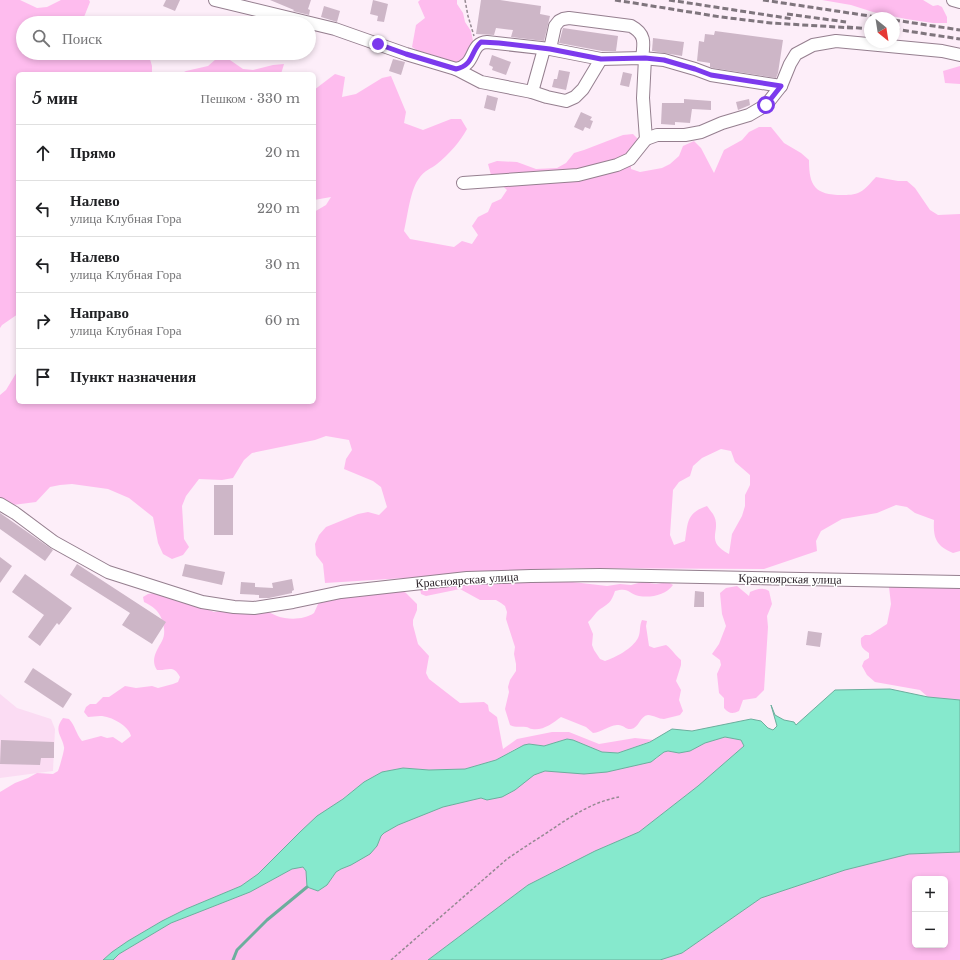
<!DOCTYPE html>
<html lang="ru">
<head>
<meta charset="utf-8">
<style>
	body { margin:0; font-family:"Libre Baskerville",serif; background:#f6f6f6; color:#202124 }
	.controls { position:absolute; right:12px; bottom:12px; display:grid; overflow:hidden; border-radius:6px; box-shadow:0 2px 6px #0003 }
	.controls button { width:36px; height:36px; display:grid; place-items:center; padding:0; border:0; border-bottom:1px solid #e0e0e0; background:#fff; color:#202124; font:20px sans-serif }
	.compass { position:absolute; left:864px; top:12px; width:36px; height:36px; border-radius:50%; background:#fff; box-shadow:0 2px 6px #0003; rotate:150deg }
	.stop { position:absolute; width:12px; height:12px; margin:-9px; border:3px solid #7c3aed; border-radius:50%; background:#fff }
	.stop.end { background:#7c3aed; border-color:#fff; box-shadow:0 1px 4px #0008 }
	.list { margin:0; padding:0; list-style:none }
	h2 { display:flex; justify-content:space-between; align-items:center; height:52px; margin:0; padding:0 16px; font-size:17px }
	h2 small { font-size:13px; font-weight:400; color:#757577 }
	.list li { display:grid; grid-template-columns:26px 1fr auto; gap:12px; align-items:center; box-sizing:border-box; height:56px; padding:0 16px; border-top:1px solid #e0e0e0 }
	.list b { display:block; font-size:15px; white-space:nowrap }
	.list p { margin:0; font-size:13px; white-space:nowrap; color:#757577 }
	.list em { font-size:13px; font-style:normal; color:#757577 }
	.icon { flex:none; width:22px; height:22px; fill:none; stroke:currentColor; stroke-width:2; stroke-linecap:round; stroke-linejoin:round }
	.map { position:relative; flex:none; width:960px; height:960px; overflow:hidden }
	.search { position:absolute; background:#fff; box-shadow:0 2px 6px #0003; left:16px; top:16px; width:300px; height:44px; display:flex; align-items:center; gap:10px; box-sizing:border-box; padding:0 14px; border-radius:22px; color:#757577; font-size:15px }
	.panel { position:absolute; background:#fff; box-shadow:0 2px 6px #0003; left:16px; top:72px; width:300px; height:332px; border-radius:6px }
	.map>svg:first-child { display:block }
	.built { fill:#fbdcf3 }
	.green { fill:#febcee; fill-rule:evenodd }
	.water { fill:#86e9cd; stroke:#6cae9d }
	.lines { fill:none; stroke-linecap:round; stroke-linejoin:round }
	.stream { stroke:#6cae9d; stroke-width:3 }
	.building { fill:#cdb6c7 }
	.minor-casing { stroke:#957f8f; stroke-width:14 }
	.path { stroke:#958992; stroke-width:1.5; stroke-dasharray:3 2; stroke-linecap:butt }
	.minor { stroke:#fff; stroke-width:12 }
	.rail { stroke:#7f757d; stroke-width:3; stroke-dasharray:6 3; stroke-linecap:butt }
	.route { stroke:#7c3aed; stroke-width:5 }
	.labels { text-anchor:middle; stroke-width:3; stroke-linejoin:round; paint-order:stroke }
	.street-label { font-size:12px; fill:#2e262c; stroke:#fff }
</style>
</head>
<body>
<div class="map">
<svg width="960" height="960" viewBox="0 0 960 960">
	<rect width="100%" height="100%" fill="#fdeef9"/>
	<path class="built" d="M0,694L17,708L51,719L55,729L53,771L0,778Z"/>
	<g class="green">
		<path d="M0,0H20L37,8L47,7L61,0H89L90,2L82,22L83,23H23V53H136L149,56L152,66V74H18V314L2,325L0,328Z"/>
		<path d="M420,0H457V4L463,13L465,22L471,31L474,46C470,51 465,60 459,62C446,66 437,57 426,53C418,51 419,52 412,47L416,25L425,18L418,2Z"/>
		<path d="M822,0H923L933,6L938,5L942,7L947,17V23H933L906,19L873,12L851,5Z"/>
		<path d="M227,58L243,69L253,70L273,65L284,64L281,74H180L186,71L208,66L216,59Z"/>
		<path d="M960,66V84L945,83L943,71Z"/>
		<path d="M335,74L345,77L342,97L356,94L382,78L391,76L406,112L404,123L423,130L451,119H461L467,129C460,142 449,154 437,164C432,168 424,171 420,177C410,189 408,215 404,231L410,239L454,247L462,241L472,244L478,235L472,226L478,217L488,212L492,203L501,199L507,190L491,175L488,164L497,161L517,162L536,169L557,168L566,163L574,153L584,150L623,135L633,134L640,141L631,159V169L640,172L662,168L670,164L679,156L683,146L694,141L701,148L714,173L724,150L742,140L749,132L759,127H771L784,143L801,153L809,160C809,186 815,195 842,195C847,195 855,195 860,192C866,189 872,181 876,177L898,181H907L915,188L930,210L938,215L960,214V551L953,553C936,546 933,538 934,520L915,513L907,507L896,505L877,513L842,519L821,531L816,541L817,551L764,569L565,568L325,583L323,564L316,555L315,544L319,535L326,527L358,514L368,512L379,515L387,507L381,487L373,481L344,469L346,459L352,450L349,440L326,436L315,440L252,453L244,460L233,478L222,480L199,479L186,496L182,506L184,539L189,547L183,555L172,559L163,554L158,543L153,517L129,498L108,489L72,484L60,485L50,487L36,502L13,505L3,501L0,497V395L6,390L18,370V402H314V212L326,205L331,197L314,200V90ZM721,449L731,451L735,462L750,475V485L745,495V506L742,516L732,534L729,554C703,540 723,531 713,514C711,511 709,509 707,506C686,513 688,523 685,541L674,545L670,535L673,490L679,482L690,476L693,466L702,458Z"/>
		<path d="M555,580L607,586L620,584L631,585L642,582L656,584L668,582L673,585C666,595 651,598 639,596C628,594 630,587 615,591C611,603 609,603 599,610C595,613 592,619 588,622L593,634L592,645L594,650L600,659L605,661C615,658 633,648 638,638C641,632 639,626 642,620L647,621L646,626L649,646L654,648L666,645C672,649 674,654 681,660V665L676,681L681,690L679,700L683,711L680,715C675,716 669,718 664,719C659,719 653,715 648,715C640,716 639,728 631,729C626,730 623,724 617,725C608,726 602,732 593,733L586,727L561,717C553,723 543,731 532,729C530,729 528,727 526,727C520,726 516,728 510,725L505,709L509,692L508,687L510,680L516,671V664L514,654L515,647L506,619L507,612L505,606L501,603L496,600H480L460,589L426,596L421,594L420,588L424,586Z"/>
		<path d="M893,584L960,586V700L928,697L920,690L875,682L867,675L862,666L864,661L869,658V653C863,649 860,647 861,638L865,635H870L887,624L891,604L889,587Z"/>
		<path d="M737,586L749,596L750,592C757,589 762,587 769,591L772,604L767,616L768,627L764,690L756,698L743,700L739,711C733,714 729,714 724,708V698L719,693L717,674L721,665L720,660L712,654L719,644L726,626L722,614L720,593L726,588Z"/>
		<path d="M401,590L406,593L417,604V610L413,620V625L418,644L429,656L426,673L429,679L460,703L484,702L488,705L489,711L497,717L503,749L517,739L552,732H569L599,744L635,738L654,740L618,753L602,752L573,740L567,739L544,746L529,744L515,749L496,760L465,769L429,770L403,768L382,772L364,782L300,832L258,874L241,886L186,909L162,921L128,941L112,952L103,960H0V792L15,783L28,778L37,773L53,774L58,771C59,769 65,749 64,747C62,735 53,731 63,718L69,719C75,725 76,734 82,741L101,736L107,738L113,737L122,743L131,736C129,726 111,716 100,716C96,716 92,717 88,717L84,712L86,707L90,704H96L103,697H109L125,686L136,688L152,686L158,688L173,684L178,682L180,677C173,664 168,671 157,670C150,660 157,650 162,641C167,632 163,616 155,609C152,606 148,604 144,602L143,597L148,594L154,593L161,594L172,597L176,601L193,603L214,612L232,609L265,611C270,612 272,614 277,616C288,620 304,620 314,613L319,602L324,599L387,592L392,593Z"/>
		<path d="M725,737L741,740L744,746L698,786L639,832L595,851L528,885L428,960H113L119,954L171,923L250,892L292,869L303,867L306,871L307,887L318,891L327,885L336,872L341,869L351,865L377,846L381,836L384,833L398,825L443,807L481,798L487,800L515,790L529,778L539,772L552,770L607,772L656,759L664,752L668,751L679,753L690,751L705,743Z"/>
		<path d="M960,852V960H660L682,953L761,898L845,870L909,854ZM915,879H945V945H915Z"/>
	</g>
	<path class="water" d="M890,689L928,697L960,700V852L909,854L845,870L761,898L682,953L660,960H428L528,885L595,851L639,832L698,786L744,746L741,740L725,737L705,743L690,751L679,753L668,751L664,752L651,762L607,772L584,774L545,771L534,775L515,790L502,797L487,800L481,798L443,807L398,825L384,833L381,836L377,846L370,854L351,865L341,869L336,872L327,885L318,891L307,887L306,871L303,867L292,869L250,892L171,923L119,954L113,960H103L112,952L128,941L162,921L186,909L241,886L258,874L300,832L317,816L343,799L364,782L382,772L403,768L429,770L465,769L496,760L524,745L529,744L544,746L567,739L573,740L602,752L618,753L650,742L672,729L692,731L751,719L761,721L768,728L773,730L777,726L771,705L775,715L784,720L794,722L796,725L835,690Z"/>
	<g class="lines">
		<path class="stream" d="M233,960L237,950L267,920L307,887"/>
	</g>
	<g class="building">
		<path d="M166,0H180L175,11L163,6Z"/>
		<path d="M270,0H311L308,9L310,10L309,15L293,11L294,10Z"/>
		<path d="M373,0L388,4L384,22L377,21L378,16L370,14Z"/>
		<path d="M481,0H500L541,6L540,14L550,16L544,41L511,37L513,30L496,28L494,35L476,34Z"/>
		<path d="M324,6L340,11L337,22L321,17Z"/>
		<path d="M563,28L618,36L616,51H602L559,43Z"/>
		<path d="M715,31L783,40L778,73L776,78L713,68L710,67V63L697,61L699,41L704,42L705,34L714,35Z"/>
		<path d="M653,38L684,42L682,56L652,51Z"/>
		<path d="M492,55L511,62L506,75L492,70L493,67L489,65Z"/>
		<path d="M393,59L405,62L401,75L389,71Z"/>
		<path d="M559,70L570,72L566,90L552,87L554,79H557Z"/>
		<path d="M623,72L632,74L629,87L620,85Z"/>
		<path d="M487,95L498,98L495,111L484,108Z"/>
		<path d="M684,99L711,101V110L692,109L690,123L675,122V125L661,124L662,103H684Z"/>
		<path d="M749,99L750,105L738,110L736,102Z"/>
		<path d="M581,112L592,117L590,120L593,121L590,129L585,127L583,131L574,127Z"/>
		<rect x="214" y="485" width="19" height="50"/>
		<path d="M0,513L53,550L45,561L0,529Z"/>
		<path d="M0,557L12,566L0,583Z"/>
		<path d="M77,564L166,622L152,644L122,625L130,613L70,575Z"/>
		<path d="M185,564L225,572L222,585L182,576Z"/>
		<path d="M25,574L72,608L59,625L57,623L40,646L28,637L44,615L12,592Z"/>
		<path d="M292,579L294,590L292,591V593L269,598H259V595L240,594L241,582L255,583V587L273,588L272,583Z"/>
		<path d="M695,591L704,592V607H694Z"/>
		<path d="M808,631L822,633L820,647L806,645Z"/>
		<path d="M33,668L72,694L63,708L24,682Z"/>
		<path d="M1,740L54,742V758H41L40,765L0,764Z"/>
	</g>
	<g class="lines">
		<defs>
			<g id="minor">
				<path d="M215,0L335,29L406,54L456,69C477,65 469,43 487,42L550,49L601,59L642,58L664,60L695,69L711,75L781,86"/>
				<path d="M953,0L960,2"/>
				<path d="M550,49L555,26L559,21L563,19L569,18L631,26C646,34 644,43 642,58"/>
				<path d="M456,69L481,82L532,92L547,97L566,101L575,97L583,89L601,59"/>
				<path d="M532,92L544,49"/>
				<path d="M646,139L657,135H685L701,132L722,123L749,115L766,105L781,86L790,64L796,54L813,45L836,41L942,51L960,55"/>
				<path d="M463,183L578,175L617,165L630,159L646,139L643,98L645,58"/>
				<path d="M0,504L15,513L54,542L108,572L202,602L234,607L254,608L293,602L341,592L467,578L531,576L600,575L960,582"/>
			</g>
		</defs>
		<use href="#minor" class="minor-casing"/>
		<g class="path">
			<path d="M465,0L468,16L474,36"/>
			<path d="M391,960L507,859C520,850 534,841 548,832C570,817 592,802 619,797"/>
		</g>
		<use href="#minor" class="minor"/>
		<g class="rail">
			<path d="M615,0L721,17L771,23L853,28"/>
			<path d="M669,0L793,19"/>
			<path d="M763,0L883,18"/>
			<path d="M787,14L846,22"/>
			<path d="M894,20L960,30"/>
			<path d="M847,27L870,29"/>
			<path d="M894,29L960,39"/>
		</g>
	</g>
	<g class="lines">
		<path class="route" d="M378,44L406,54L456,69C474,65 470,52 481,42L499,43L550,49L601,59L645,58L664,60L695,69L711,75L781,86L766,105"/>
	</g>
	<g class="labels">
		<g class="street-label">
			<text transform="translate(790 579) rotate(1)" y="4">Красноярская улица</text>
			<text transform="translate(467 580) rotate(-4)" y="4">Красноярская улица</text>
		</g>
	</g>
</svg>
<div class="controls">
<button>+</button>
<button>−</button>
</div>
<svg class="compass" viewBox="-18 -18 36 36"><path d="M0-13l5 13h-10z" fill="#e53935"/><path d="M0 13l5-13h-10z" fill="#757577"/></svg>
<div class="stop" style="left:766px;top:105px"></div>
<div class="stop end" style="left:378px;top:44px"></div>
<div class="search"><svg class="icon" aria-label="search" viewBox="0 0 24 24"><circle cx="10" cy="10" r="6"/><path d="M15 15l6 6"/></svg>Поиск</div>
<section class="panel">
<h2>5 мин<small>Пешком · 330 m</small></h2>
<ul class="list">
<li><svg class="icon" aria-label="ahead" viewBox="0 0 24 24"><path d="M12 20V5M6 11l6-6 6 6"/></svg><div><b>Прямо</b></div><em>20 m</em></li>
<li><svg class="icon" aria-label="left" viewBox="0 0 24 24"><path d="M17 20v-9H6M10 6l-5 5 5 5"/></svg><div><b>Налево</b><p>улица Клубная Гора</p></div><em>220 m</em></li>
<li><svg class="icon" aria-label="left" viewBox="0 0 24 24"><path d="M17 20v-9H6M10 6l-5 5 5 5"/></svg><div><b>Налево</b><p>улица Клубная Гора</p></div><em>30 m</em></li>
<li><svg class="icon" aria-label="right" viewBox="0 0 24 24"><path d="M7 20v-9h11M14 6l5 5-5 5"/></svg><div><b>Направо</b><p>улица Клубная Гора</p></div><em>60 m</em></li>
<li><svg class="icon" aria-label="arrive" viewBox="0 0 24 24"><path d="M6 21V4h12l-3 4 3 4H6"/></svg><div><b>Пункт назначения</b></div></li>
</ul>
</section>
</div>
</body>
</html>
